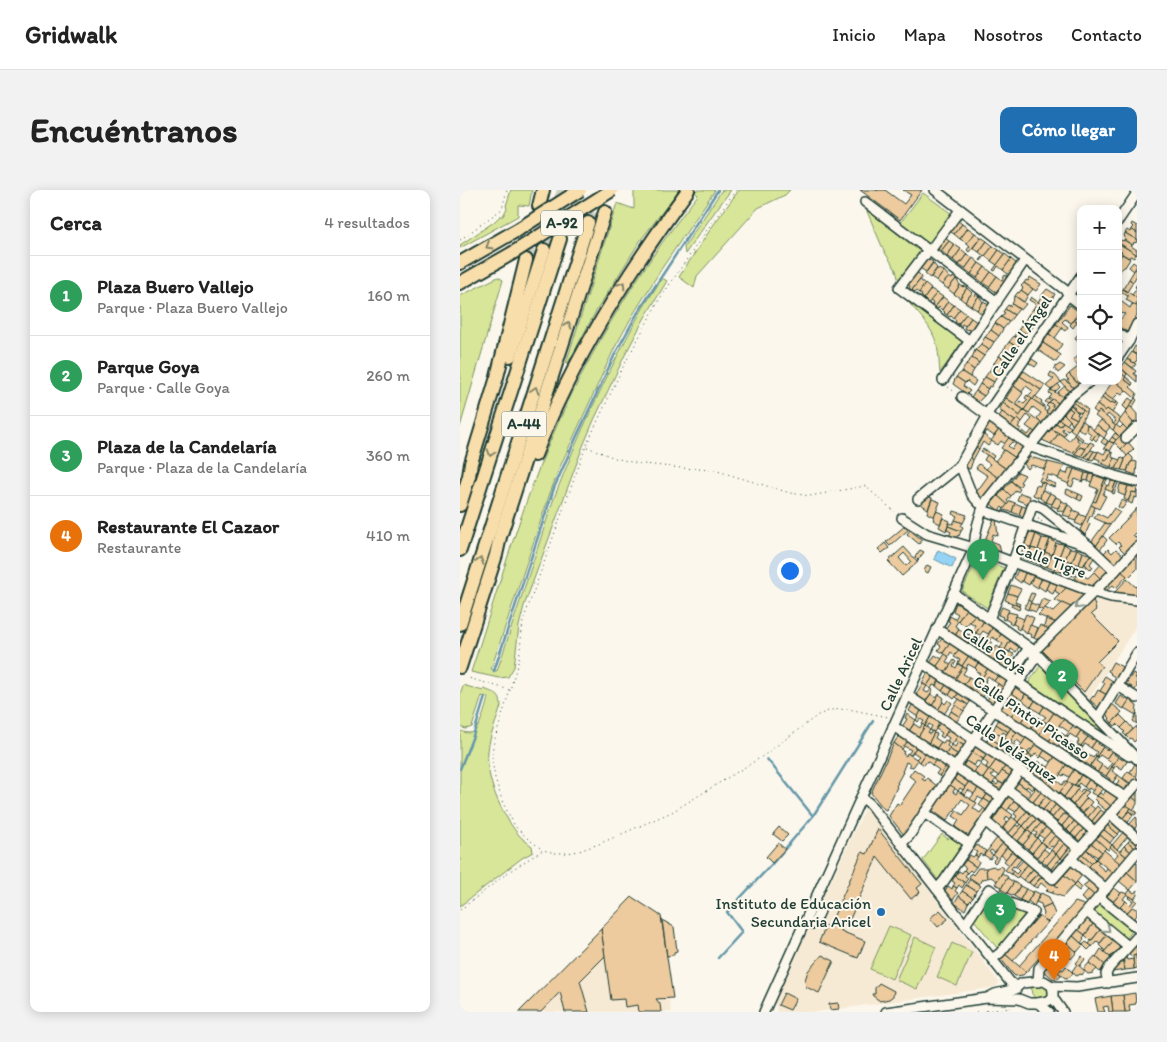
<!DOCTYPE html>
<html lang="es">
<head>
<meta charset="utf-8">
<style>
	body { margin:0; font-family:Itim,sans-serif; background:#f2f2f2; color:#222 }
	.controls { position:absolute; right:15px; top:15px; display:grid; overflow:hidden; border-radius:10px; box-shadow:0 2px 12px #0003 }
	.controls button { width:45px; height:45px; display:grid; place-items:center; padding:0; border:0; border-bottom:1px solid #e0e0e0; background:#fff; color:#222; font:25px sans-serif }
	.you { position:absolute; left:329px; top:380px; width:18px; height:18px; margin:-12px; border:4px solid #fff; border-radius:50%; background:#1a73e8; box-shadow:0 0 0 8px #1a73e833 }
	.badge { display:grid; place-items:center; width:32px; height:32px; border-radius:50%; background:#1f6fb2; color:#fff; font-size:16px; font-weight:700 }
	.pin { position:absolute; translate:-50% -41px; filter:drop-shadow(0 1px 2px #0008) }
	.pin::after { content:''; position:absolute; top:26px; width:18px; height:15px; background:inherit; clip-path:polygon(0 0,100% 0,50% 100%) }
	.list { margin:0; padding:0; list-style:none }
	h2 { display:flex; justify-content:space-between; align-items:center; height:65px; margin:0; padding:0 20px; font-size:21px }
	h2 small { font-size:16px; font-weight:400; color:#767676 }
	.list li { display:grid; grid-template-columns:32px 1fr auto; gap:15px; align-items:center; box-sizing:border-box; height:80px; padding:0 20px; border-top:1px solid #e0e0e0 }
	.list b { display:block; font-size:19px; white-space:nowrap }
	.list p { margin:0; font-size:16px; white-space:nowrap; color:#767676 }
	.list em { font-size:16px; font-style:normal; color:#767676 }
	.icon { flex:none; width:28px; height:28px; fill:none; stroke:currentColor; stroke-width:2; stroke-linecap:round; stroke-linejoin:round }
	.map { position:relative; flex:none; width:677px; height:822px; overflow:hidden; border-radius:10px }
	header { display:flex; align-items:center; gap:30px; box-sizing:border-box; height:70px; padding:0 25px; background:#fff; border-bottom:1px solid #e0e0e0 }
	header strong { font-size:24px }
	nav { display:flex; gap:28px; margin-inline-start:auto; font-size:18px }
	.intro { display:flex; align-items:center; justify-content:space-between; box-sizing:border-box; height:120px; padding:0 30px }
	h1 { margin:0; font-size:35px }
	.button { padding:12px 22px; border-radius:10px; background:#1f6fb2; color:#fff; font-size:18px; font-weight:700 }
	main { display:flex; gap:30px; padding:0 30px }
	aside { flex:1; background:#fff; border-radius:10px; box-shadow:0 2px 12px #0003 }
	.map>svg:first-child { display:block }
	.built { fill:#f7ead5 }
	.green { fill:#d8e699; stroke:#7c9266 }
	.water { fill:#94d3f6; stroke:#6597a8 }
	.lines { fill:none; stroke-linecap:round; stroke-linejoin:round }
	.stream { stroke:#6597a8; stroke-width:2.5 }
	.building { fill:#edcb9e; stroke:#1f3d34; fill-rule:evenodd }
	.highway-tunnel { stroke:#cfd2c7; stroke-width:12; stroke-dasharray:12 6; stroke-linecap:butt }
	.minor-casing { stroke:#1f3d34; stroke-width:12 }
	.highway-casing { stroke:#1f3d34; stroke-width:16 }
	.path { stroke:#1f3d34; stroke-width:1; stroke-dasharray:1 4; stroke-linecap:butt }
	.minor { stroke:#fbf7ec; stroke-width:9 }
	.highway { stroke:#f8deab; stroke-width:12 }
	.highway-bridge-casing { stroke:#1f3d34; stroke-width:16; stroke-linecap:butt }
	.highway-bridge { stroke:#f8deab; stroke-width:12 }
	.oneway { stroke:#81856a }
	.oneway2 { stroke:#8d9a90 }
	.poi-dot { fill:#1f6fb2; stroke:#fbf7ec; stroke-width:2 }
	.labels { text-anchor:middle; stroke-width:4; stroke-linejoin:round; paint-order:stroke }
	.shield { fill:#fbf7ec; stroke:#61756b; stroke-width:1 }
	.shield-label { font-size:15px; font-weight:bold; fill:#1f3d34 }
	.street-label { font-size:16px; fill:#1f3d34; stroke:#fbf7ec }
	.poi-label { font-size:16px; fill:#1f3d34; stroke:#fbf7ec; text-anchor:end }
</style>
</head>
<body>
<header>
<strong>Gridwalk</strong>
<nav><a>Inicio</a><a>Mapa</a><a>Nosotros</a><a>Contacto</a></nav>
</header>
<div class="intro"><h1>Encuéntranos</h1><a class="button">Cómo llegar</a></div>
<main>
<aside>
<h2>Cerca<small>4 resultados</small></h2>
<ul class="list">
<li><span class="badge" style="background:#2e9e5b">1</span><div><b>Plaza Buero Vallejo</b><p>Parque · Plaza Buero Vallejo</p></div><em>160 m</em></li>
<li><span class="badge" style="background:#2e9e5b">2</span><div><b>Parque Goya</b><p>Parque · Calle Goya</p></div><em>260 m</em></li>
<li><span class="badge" style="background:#2e9e5b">3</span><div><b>Plaza de la Candelaría</b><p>Parque · Plaza de la Candelaría</p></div><em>360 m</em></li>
<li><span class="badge" style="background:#e8710a">4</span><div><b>Restaurante El Cazaor</b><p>Restaurante</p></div><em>410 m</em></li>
</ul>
</aside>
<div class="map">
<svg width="677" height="822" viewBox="0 0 677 822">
	<rect width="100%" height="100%" fill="#fbf7ec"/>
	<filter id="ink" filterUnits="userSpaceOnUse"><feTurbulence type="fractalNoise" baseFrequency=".02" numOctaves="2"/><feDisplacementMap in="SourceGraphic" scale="10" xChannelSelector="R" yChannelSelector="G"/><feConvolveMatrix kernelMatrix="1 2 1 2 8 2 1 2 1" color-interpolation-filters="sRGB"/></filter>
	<g filter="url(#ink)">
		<g class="built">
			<path d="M634,405L653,412L677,415V435L628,511L579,459Z"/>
			<path d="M407,618L539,792L536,797L531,798L357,822H317L316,820L315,811L390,650L405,619Z"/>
			<path d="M169,710L186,723L198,729L211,822H59Z"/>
		</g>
		<g class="green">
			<path d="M51,0H72L69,16L58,15V26L0,58V55L34,32L40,26H43L47,18L46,16Z"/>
			<path d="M176,0H219L180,51L135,123L108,173H106L157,13L174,19V2Z"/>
			<path d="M237,0H255L202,78L174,123L154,159L99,279L89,306L31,479L37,481L94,308C118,246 146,185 178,127C185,114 194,101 202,88L207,91L184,129L165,165L134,230L123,256L64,416L59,436L54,477L48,487L39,488L11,482C34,412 54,341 81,273C120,176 174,86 238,5L235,2Z"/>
			<path d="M262,0H271L256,20L225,64L224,57Z"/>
			<path d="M279,0H330L325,5L298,18L237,86L234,98L219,87L252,37Z"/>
			<path d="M463,3L492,24L469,54L440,33Z"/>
			<path d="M406,19L462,63L439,92L436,80L424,61Z"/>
			<path d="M38,87L43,90L0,237V193L1,189L0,180V106Z"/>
			<path d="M444,107L502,152L480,183C479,174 479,164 477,156C473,136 456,122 444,107Z"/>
			<path d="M518,367L544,378L527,418L502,401Z"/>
			<path d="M580,476L601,494L655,554L567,495Z"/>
			<path d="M3,495L23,501L24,499C34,503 41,504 41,516C37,530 29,547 28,561C25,588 41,623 58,644C62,649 67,652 72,656L73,662L62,668L0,716V541C4,542 9,544 13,542C20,539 26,516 28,508L22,506L12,537L6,539L0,537V505Z"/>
			<path d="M482,644L488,649L490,646L503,654L478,690L463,670Z"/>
			<path d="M528,706L568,726L541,759H538L514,730L515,725Z"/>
			<path d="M642,713L673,740L666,749L634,722Z"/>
			<path d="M429,736L451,745L432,789L410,779Z"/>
			<path d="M455,747L476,757L457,799L436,790Z"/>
			<path d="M492,753L512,762L497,796L477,787Z"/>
			<path d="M575,796H585C588,800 589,802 586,807L575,808L572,804L571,799Z"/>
		</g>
		<path class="water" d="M478,360L496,369L492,378L474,369Z"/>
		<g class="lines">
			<g class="stream">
				<path d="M34,481L94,298L116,248L155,164L177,124L258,0"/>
				<path d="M307,569L353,626"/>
				<path d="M0,579L13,546L25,507"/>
				<path d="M258,768L282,742L267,722L312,674L353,626L413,531"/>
			</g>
		</g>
		<g class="building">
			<path d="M400,0H416L417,1L418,0H425L444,14L451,5L443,0H462L440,30Z"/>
			<path d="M496,29L502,34L494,44L488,40Z"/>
			<path d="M672,33L677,36V43L671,39L673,37L671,35Z"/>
			<path d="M502,34L508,38L500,49L494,44Z"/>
			<path d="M508,38L515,43L507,53L500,49Z"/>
			<path d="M671,39L677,43V50L665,43L667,40L670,42Z"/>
			<path d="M515,43L521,47L509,62L507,60L510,56L507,53Z"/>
			<path d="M665,43L677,50L676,53L674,52L673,55L664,50L665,47L664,46Z"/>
			<path d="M483,46L489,51L481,61L475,57Z"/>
			<path d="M521,47L527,51L519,62L513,58Z"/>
			<path d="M661,50L663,51L664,50L672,55L671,56L677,60V65L659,53Z"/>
			<path d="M489,51L495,55L487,66L481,61Z"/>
			<path d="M527,51L533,56L521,71L520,70L524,66L519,62Z"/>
			<path d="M658,53L676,64L674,68L670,66L669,68L661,63L662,62L658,60Z"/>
			<path d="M495,55L501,59L493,70L487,66Z"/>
			<path d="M533,56L539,60L531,71L525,66Z"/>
			<path d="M501,59L507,64L499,75L493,70Z"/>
			<path d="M539,60L545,64L537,75L531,71Z"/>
			<path d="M507,64L513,68L505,79L499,75Z"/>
			<path d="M545,64L551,69L543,80L538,76L535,81L533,80Z"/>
			<path d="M662,64L670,69L665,77H664L662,79V78L658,85V65L659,66H661Z"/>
			<path d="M513,68L519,73L511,84L505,79Z"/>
			<path d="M466,69L469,71L470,70L473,72L466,82L460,78Z"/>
			<path d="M551,69L557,74L549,85L543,80Z"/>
			<path d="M673,72L677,75L674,81L669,77Z"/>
			<path d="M473,73L477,78L470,88L465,84Z"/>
			<path d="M519,73L525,77L517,88L511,84Z"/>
			<path d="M525,77L531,82L523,93L517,88Z"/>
			<path d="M477,79L484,81L477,91L471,87Z"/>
			<path d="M675,79L677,80V85L673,92L669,89Z"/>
			<path d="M484,81L489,87L482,95L477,91Z"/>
			<path d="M457,82L462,87L452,100L449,98L450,96L447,94Z"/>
			<path d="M531,82L537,86L529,97L523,93Z"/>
			<path d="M545,85L548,87L536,102L529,97L537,86L542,90Z"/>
			<path d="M489,87L492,89L493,87L496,89L488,99L482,95Z"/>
			<path d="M570,87L581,94L576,101L564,93L566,90L568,91Z"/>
			<path d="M496,89L500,95L494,104L488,99Z"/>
			<path d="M669,89L673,92L667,102L663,99Z"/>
			<path d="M460,90L465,94L459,103L456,101L455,102L452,100Z"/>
			<path d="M564,93L573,99L568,105L561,100L563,98L561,96Z"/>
			<path d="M465,94L471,99L464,109L461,106L462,105L459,103Z"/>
			<path d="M677,94V108L672,105L677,98L675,97Z"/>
			<path d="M500,95L503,97L504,96L507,98L500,108L494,104Z"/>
			<path d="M507,98L512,103L505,112L500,108Z"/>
			<path d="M471,99L477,103L468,114L465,112L466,111L464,109Z"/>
			<path d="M587,99L595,104L591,111L582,105Z"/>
			<path d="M663,99L677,108V116L666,110L668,106L661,102Z"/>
			<path d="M561,100L568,105L564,112L555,106L558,102L559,103Z"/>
			<path d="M477,103L483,107L475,117L472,115L473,113L470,111Z"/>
			<path d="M512,103L515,106L516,104L519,106L511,116L505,112Z"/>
			<path d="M582,105L591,111L585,117L578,112Z"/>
			<path d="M519,106L523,112L517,120L511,116Z"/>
			<path d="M555,106L566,114L561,120L552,114L554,110L553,109Z"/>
			<path d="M483,107L488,111L482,120L479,117L478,119L475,117Z"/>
			<path d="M571,107L585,117L582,121L584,122L582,125L573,119L576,114L569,110Z"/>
			<path d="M658,109L670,118L672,114L677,116V125L667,142L658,136V132L665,124L661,123L658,128Z"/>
			<path d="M488,111L494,115L487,125L484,123L485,122L482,120Z"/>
			<path d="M524,111L529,116L523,125L517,120Z"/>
			<path d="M552,114L559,119L554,125L545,119L548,115L550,116Z"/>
			<path d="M494,115L500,119L493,128L491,126L489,127L487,125Z"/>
			<path d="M610,115L619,122L611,133L605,129L602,132L608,137L605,141L596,134Z"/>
			<path d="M500,119L506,124L498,134L495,132L496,130L493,128Z"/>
			<path d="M545,119L554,125L549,132L541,127L545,123L543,122Z"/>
			<path d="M573,119L582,125L576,130L568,125Z"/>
			<path d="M619,122L621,123V134L616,130L615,131L617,132L613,138L610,135Z"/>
			<path d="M506,124L511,128L505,136L502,134L501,136L498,134Z"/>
			<path d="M568,125L576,130L574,133L575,134L572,138L564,132Z"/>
			<path d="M541,127L549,132L543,139L535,133Z"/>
			<path d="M511,128L517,132L511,141L508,139L507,140L504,138Z"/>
			<path d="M564,132L572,138L569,142L568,141L566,144L559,139Z"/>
			<path d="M535,133L543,139L539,146L531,140Z"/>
			<path d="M596,134L602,138L595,148L589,144Z"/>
			<path d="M559,139L566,144L562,152L554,146Z"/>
			<path d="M531,140L539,146L534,152L525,147Z"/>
			<path d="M589,144L602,154L597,162L583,153Z"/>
			<path d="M618,144L621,146L620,152L615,148Z"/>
			<path d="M554,146L562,152L557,157L549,152Z"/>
			<path d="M525,147L534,152L529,160L521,154Z"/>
			<path d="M549,152L557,157L556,159L557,160L553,165L544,159Z"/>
			<path d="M583,153L601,165L596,172L578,160Z"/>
			<path d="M521,154L529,160L524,166L515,160Z"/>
			<path d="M675,156L677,157V165L672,162Z"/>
			<path d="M544,159L552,164L547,172L539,166Z"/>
			<path d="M515,160L524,166L519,173L512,168Z"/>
			<path d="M672,162L677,165V171H676L674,173L667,169Z"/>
			<path d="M621,164V169L619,171L621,173V179L613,170Z"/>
			<path d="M539,166L547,172L542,178L534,173Z"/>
			<path d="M512,168L519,173L514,180L506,174Z"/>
			<path d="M572,169L578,173L575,177L569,173Z"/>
			<path d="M667,169L676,174L673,178L665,172Z"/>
			<path d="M665,172L676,181L674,184L677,186V192L661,178Z"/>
			<path d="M534,173L544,179L542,182L540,181L538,185L530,180Z"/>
			<path d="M506,174L514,180L510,187L502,182Z"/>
			<path d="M600,174L605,177L598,183L594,178Z"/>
			<path d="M619,176L621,179V191H625L620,196L609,184Z"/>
			<path d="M661,178L667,184L665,187L659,182Z"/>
			<path d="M530,180L538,185L534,192L525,187Z"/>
			<path d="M564,181L585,195L581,200L560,186Z"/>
			<path d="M502,182L516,191L513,196L507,191L505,193L496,187Z"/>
			<path d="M591,182L595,185L601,192L591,200L586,196L594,189L589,186Z"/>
			<path d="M659,182L666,187L664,189L672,195L670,197L677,203L675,208L655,191H658Z"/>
			<path d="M609,184L620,196L615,200L607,190H609L606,187Z"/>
			<path d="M560,186L581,200L573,210L568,206L573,201L566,196L562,202L554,196Z"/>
			<path d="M496,187L505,193L503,196L510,201L507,204L493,194Z"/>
			<path d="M525,187L534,192L531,197L529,196L528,199L520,194Z"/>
			<path d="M666,187L673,193L672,195L664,189Z"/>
			<path d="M605,190L608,193H609L615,200L611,204L601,192Z"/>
			<path d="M653,191H655L666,200L662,205L659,203L652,210L644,204Z"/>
			<path d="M520,194L528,199L526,201L527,202L524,206L516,201Z"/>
			<path d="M598,194L600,197L595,202L591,200Z"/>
			<path d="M554,196L563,203L555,214L546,208Z"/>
			<path d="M605,196L611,204L605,208L597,203Z"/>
			<path d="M591,200L605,208L600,214L589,208L592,205L589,203Z"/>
			<path d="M516,201L524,206L518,212L511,207Z"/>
			<path d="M644,204L656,212L655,214L652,212L650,214L642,208Z"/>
			<path d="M567,205L572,209L564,220L557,215L560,211L564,214L568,210L565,208Z"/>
			<path d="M575,206L582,211L581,213L584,215L583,217L573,210Z"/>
			<path d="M546,208L564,220L560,226L543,213Z"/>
			<path d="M642,208L650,214L652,212L655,214L656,212L658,213L652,223L647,219L645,221L637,215Z"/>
			<path d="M669,208L673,211L667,220L663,216Z"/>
			<path d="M675,208L677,210L672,218L670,216Z"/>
			<path d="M572,209L585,218L584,220L591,226L584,235L577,228L581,223L573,217L569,223L564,220Z"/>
			<path d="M588,209L591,211L592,209L600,214L596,220L592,217L593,215L590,212L588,214L585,212Z"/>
			<path d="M616,210L628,220L626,223L614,213Z"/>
			<path d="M590,212L593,215L592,217L596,220L591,226L586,222L589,218L586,216Z"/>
			<path d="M543,213L560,226L555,231L539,220Z"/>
			<path d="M614,213L623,220L621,223L619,222V223L614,219L615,218L611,215Z"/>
			<path d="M611,215L618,223L617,225L619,226L617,229L609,225L613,221L609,218Z"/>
			<path d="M637,215L645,221L647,219L661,229L656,236L653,234L656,231L648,224L646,227L639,221L637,223L633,220Z"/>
			<path d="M670,216L677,224V231L674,234L665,223Z"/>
			<path d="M609,218L613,221L609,225L617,229L612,235L610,230L604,224Z"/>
			<path d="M564,220L584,235L577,244L566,236L572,229L567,225L562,232L558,228Z"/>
			<path d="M623,220L626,223L615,243L610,239Z"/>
			<path d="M639,221L653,232L652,233L656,236L653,240L635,226Z"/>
			<path d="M542,222L555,231L550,237L538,228Z"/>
			<path d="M665,223L674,234L668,240L659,231Z"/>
			<path d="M604,224L610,230L607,235L599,229Z"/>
			<path d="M558,228L562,232L558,237L561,239L558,243L550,237Z"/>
			<path d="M599,229L603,232L600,236L596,233Z"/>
			<path d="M529,230L540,238L534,246L527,241L524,245L521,243Z"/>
			<path d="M641,230L650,237L646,242L637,235Z"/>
			<path d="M623,231L627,234V240L624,243L618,238Z"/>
			<path d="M603,232L611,237L608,240L603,238L602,240L606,243L604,246L591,239L596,233L600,236Z"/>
			<path d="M627,234L637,243L632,250L629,247L631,244L626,240Z"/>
			<path d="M637,235L647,243L644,248L633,240Z"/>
			<path d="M656,235L660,238L663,235L668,240L660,247L653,240Z"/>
			<path d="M540,238L551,245L545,254L541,251L538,255L531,251Z"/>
			<path d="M591,239L599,243L591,254L582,250Z"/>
			<path d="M572,240L577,244L570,253L560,245L563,241L568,245Z"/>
			<path d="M521,243L532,251L528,256L523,252L519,259L515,256Z"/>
			<path d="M599,243L609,251L614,245L618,248L617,250L621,253L613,263L591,254Z"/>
			<path d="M615,243L623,249L622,251L614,245Z"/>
			<path d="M637,243L640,245L636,251L633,248Z"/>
			<path d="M655,243L660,247L656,250L652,247Z"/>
			<path d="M551,245L566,257L557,269L541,258ZM552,252L556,254L552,259L548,256Z"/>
			<path d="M661,245L668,252L661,259L654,252Z"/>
			<path d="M652,247L656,250L653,253L649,251Z"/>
			<path d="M644,248L648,251L645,255L641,252Z"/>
			<path d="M622,251L624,253L625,251L629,254L626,259L620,257L615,264L613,263Z"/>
			<path d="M649,251L654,254L650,261L644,258Z"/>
			<path d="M630,252L634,254L629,263H627L625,267L621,266Z"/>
			<path d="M668,252L674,259L667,266L661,259Z"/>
			<path d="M515,256L519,259L513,270L510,267Z"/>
			<path d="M620,257L626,259L621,266L615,264Z"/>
			<path d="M523,259L526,261V260L534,266L532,269L521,261Z"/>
			<path d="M647,259L651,262L647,270L644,269L643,274L639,272L640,270L635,268L638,261L644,264Z"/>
			<path d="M544,260L557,269L548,280L535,271Z"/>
			<path d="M631,260L634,261L629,269L625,267Z"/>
			<path d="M634,261L638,262L633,270L629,269Z"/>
			<path d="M651,262L653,263L652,267L654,268L651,277L643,274L644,269L647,270Z"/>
			<path d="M669,264L673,268V270L671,273H670L667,281L661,280L665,270L664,269Z"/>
			<path d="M527,265L546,279L538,288L526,279L530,274L524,270Z"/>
			<path d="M510,267L513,270L510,279L504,277Z"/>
			<path d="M570,267L588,272L585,279L571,275L568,279L564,274Z"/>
			<path d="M661,267L665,270L661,280L656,279Z"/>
			<path d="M654,268L660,270L656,279L651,277Z"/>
			<path d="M672,271L677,272L676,285L667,282L670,273H671Z"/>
			<path d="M588,272L604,276L599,288L588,285L585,290L596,294L594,297L579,291Z"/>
			<path d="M519,274L540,289L522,312L515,304L528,286L516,278Z"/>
			<path d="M609,278L614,279L609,294L598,289L601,282L607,284Z"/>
			<path d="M614,279L625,283L623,292L615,289L612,297L608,295Z"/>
			<path d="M558,282L565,285L560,292L562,293L559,297L551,291Z"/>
			<path d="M625,283L630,284L628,291L623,290Z"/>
			<path d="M630,284L634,285L632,292L628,291Z"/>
			<path d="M634,285L645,289L636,312L633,311L638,299L630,296Z"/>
			<path d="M645,289H647L645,294L647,295L643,305L646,306L639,319L631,315L633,311L636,312Z"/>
			<path d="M551,291L560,299L558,302L556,300L551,306L544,299Z"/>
			<path d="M651,291L656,292L652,302L645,299L647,295L649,296Z"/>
			<path d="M581,292L585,293L580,308L573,305L576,295L580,296Z"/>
			<path d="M656,292L658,293L654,304L652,303Z"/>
			<path d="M660,294L668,296L665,306L658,303Z"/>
			<path d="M668,296L677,298L676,303L672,302L668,311L664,309Z"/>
			<path d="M544,299L551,306L547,311L549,313L548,315L538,306Z"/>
			<path d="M607,299L619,304L617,309L606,303Z"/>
			<path d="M582,300L590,303L585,312L580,308Z"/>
			<path d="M677,301V308L674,307L672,314L668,312L672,302L676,303Z"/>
			<path d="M560,303L570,306L568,314L557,310Z"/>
			<path d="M590,303L596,306L592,314L585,312Z"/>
			<path d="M619,304L623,306L621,311L617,309Z"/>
			<path d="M467,306L472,308L468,319L461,314L462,310Z"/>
			<path d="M538,306L548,315L544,319L542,317L539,321L531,314Z"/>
			<path d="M596,307L602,310L598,318L591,316Z"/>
			<path d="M472,309L480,312L474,327L467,323Z"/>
			<path d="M661,310L667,312L662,319L658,317Z"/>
			<path d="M550,311L555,313L552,322L543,320Z"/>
			<path d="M602,311L608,314L604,322L597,320Z"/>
			<path d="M555,313L562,316L559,325L552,322Z"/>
			<path d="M608,315L614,319L610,327L603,325Z"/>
			<path d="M631,315L635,317L632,326H630L627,333L630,334L625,345L620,340Z"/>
			<path d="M562,316L569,318L566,327L559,325Z"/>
			<path d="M654,318L660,322L650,335L634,328L637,323L647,328Z"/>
			<path d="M677,318V345L675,343L673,345L676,348L677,347V352L666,364L659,357L661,355L658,352L656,354L649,348L660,337H659L665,331Z"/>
			<path d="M613,320L620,323L616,331L609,329Z"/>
			<path d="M476,321L484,324L480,334L473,330Z"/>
			<path d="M494,321L507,325L503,333L495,330L497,326L493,324Z"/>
			<path d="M619,324L626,327L622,336L615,333Z"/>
			<path d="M483,328L490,331L486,341L479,337Z"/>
			<path d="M534,329H536L538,346L533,344L531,351L539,354L541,363L522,357Z"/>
			<path d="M495,330L503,333L501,336L503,337L501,341L488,336L489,333L493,334Z"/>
			<path d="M645,333L650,335L636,356L632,351Z"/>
			<path d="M446,335L449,339L430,356L426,352Z"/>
			<path d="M488,336L501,341L499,346L498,345L496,349L489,346L491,342L487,340Z"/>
			<path d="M450,340L462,350L459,354L447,344Z"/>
			<path d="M569,343L576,344L571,358L564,355Z"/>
			<path d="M576,344L582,348L578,360L571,358Z"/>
			<path d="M643,346L647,350L640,360L636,356Z"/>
			<path d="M582,348L590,349L585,362L578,360Z"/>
			<path d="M590,349L596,353L592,365L585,362Z"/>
			<path d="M425,353L429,358L422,363L418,359Z"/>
			<path d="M596,353L604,354L599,367L592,365Z"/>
			<path d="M604,354L610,358L605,370L599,367Z"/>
			<path d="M564,355L571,358L567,370L560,367Z"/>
			<path d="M444,357L458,372L442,386L428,371ZM444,363L451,371L446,376L439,368Z"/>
			<path d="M571,358L578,360L573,372L567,370Z"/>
			<path d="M610,358L617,359L612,372L605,370Z"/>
			<path d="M617,359L623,362L619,375L612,372Z"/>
			<path d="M648,359L652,363L656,359L664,366L655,375L644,363Z"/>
			<path d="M460,360L464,362L458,370L455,367Z"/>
			<path d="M578,360L585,362L580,375L573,372Z"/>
			<path d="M629,361L632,362L623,376L619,375L623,362L628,364Z"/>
			<path d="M585,362L592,365L587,377L580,375Z"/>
			<path d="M632,362L636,365L630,374L633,377L631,380L625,374Z"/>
			<path d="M677,362V379L668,388L660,380Z"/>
			<path d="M592,365L599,367L594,380L587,377Z"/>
			<path d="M599,367L605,370L601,382L594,380Z"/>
			<path d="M605,370L612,372L607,385L601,382Z"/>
			<path d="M612,372L619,375L615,386L607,385Z"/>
			<path d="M643,372L651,380L641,389L634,382Z"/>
			<path d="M625,374L627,376L621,385L628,388L634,382L641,389L633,397L614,390Z"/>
			<path d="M467,375L471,377L468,383L464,381Z"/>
			<path d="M558,380L562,382L563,381L566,382L561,393L554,388Z"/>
			<path d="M660,380L667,386L656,398L653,395L646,401L641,399Z"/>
			<path d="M565,383L570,385L571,383L574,385L569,395L562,391Z"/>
			<path d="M574,386L578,388L579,386L582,387L578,398L570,393Z"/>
			<path d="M582,389L590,390L585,401L578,396Z"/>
			<path d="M667,389L676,397L677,396V403L674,406L654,403Z"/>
			<path d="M590,390L598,393L593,404L589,402V401L586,399Z"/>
			<path d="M598,393L608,396L600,404L596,402V401L595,400Z"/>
			<path d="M551,395L561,399L557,406L548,403Z"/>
			<path d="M608,396L627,403L613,418L594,410Z"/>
			<path d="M548,403L557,406L555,412L560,414L559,416L545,410Z"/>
			<path d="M571,403L575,404L571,412L568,410Z"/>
			<path d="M582,409L591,412L583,420L578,418Z"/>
			<path d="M633,409L636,420L631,424L658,451L637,472L642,476L624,502L582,460L631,410Z"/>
			<path d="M568,410L571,412L568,420L564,418Z"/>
			<path d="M496,413L506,419L498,431L495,429L498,424L493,421Z"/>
			<path d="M552,413L560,417L559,420L551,416Z"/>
			<path d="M571,413L579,416L576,422L568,419Z"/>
			<path d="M602,413L613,418L597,433L578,425L585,418L593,422Z"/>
			<path d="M542,417L549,420L545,430L542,429L543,427L538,425Z"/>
			<path d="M506,419L515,425L506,436L498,431Z"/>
			<path d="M548,422L557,424L552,435L549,433L550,432L545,429Z"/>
			<path d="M566,424L574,428L567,444L564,442V441L560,438Z"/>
			<path d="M515,425L524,431L516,443L512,440L515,435L510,432Z"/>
			<path d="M490,426L498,431L495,436L499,439L495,446L485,439L490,432L488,431Z"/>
			<path d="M556,426L564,429L559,440L556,438L557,436L553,434Z"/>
			<path d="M586,429L597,433L595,436L593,435L590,440L584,437Z"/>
			<path d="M524,431L533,437L528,444L523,441L520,445L516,443Z"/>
			<path d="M570,435L578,438L574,448L571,447L572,445L567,443Z"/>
			<path d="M580,435L591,440L581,450L578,448L577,450L574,448Z"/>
			<path d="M533,437L542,443L537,450L532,447L529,451L526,449Z"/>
			<path d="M499,439L509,445L504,452L495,446Z"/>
			<path d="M513,440L516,443L514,446L520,450L514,459L504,452Z"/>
			<path d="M542,443L551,449L545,460L540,458L543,454L537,450Z"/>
			<path d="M522,446L526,449L523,454L526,456L529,451L532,453L524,465L514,459Z"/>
			<path d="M483,447L491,452L483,463L478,460L481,456L478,454Z"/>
			<path d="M551,449L560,455L556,462L551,459L550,462L545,460Z"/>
			<path d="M491,452L500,458L495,465L491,462L488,467L483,463Z"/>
			<path d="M537,456L541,459L533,472L524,465L529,458L534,461Z"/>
			<path d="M500,458L510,464L502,476L498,473L500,470L494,467Z"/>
			<path d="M546,461L554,464L549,473L537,465L539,462L543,465Z"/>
			<path d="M485,464L489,467L486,472L491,475L485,483L476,477Z"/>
			<path d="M510,464L519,471L515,478L508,474L506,479L502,476Z"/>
			<path d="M475,465L482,469L476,477L470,473Z"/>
			<path d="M537,465L549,473L545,479L533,472Z"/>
			<path d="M494,470L496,472L493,476L496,478L498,474L503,477L495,489L485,483Z"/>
			<path d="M519,471L529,477L521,489L518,487L520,484L516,481L517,480L515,478Z"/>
			<path d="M653,472L666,479L658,489L650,484L651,483L648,481Z"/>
			<path d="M503,477L506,479L503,484L509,487L504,495L495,489Z"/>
			<path d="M529,477L539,484L534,491L528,486L525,491L521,489Z"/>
			<path d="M469,480L475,484L467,496L462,493Z"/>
			<path d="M673,483L677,485L675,488H677V497L674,501L671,499L672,497L666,494Z"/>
			<path d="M475,484L481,488L476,496L473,495L471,499L467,496Z"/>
			<path d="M539,484L551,492L546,499L534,491Z"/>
			<path d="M517,486L521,489L514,501L504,495L509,487L514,490Z"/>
			<path d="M645,486L653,491L650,494L653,496L649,506L640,501L645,493L642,491Z"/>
			<path d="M481,488L488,492L482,501L476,496Z"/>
			<path d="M521,489L526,492L523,497L528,500L523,507L514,501Z"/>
			<path d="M488,492L494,497L489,505L482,501Z"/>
			<path d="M463,494L467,496L464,501L468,503L471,499L473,500L465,512L455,506Z"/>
			<path d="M538,494L546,499L540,509L528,500L530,497L534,500Z"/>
			<path d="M555,495L566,503L562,510L550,502Z"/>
			<path d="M494,497L500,501L494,509L489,505Z"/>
			<path d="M528,500L540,509L535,515L527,510L529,507L525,504Z"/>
			<path d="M638,500L647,505L640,519L630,510L633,506L634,507Z"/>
			<path d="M500,501L512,509L508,515L496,507Z"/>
			<path d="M550,502L558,507L554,512L558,516L556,519L544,512Z"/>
			<path d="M566,503L576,509L571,517L562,510Z"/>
			<path d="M471,504L477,508L472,516L465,512Z"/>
			<path d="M479,504L484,508L482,512H483L478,520L472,516Z"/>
			<path d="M661,506L665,509L666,507L670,509L664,519L656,514Z"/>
			<path d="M499,509L508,515L504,521L495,515Z"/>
			<path d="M576,509L585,515L580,523L571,517Z"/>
			<path d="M670,509L674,511L673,513L677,516L676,525L664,518Z"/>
			<path d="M488,510L492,513L484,524L478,520L483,512L485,514Z"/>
			<path d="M544,512L556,519L551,526L539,518Z"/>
			<path d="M453,513L462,519L458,527L449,521Z"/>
			<path d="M652,514L662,522L652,533L649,529L650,528L646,524Z"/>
			<path d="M495,515L504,521L500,527L491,521Z"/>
			<path d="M559,515L565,519L562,522L564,524L566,520L568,521L560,533L551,526Z"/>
			<path d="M585,515L595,521L587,533L582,530L586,527L580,523Z"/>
			<path d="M462,519L471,525L465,536L462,534L464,531L460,529L458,532L456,530Z"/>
			<path d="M491,521L500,527L496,532L488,527Z"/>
			<path d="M595,521L605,528L596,540L587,533Z"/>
			<path d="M677,523V534L673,531Z"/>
			<path d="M447,524L456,530L449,541L442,537L447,529L445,528Z"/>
			<path d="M471,525L481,531L474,542L470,540L472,536L469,534L467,538L465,536Z"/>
			<path d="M566,525L571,529L574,525L578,527L570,539L560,533Z"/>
			<path d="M660,525L667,532L661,538L657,534L655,536L652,533Z"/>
			<path d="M578,527L581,530L579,534H580L583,531L587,533L579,545L570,539Z"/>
			<path d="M540,528L552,536L548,542L536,534Z"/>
			<path d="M605,528L614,534L609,542L599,535Z"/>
			<path d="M481,531L490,537L483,548L480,546L482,543L476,539Z"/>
			<path d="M667,532L673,539L666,546L663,543L665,542L661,538Z"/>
			<path d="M587,533L591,536L589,540L594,544L589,551L579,545Z"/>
			<path d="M454,534L460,538L462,534L465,536L458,547L449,541Z"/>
			<path d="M536,534L548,542L546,544L543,542L541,546L533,541Z"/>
			<path d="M465,536L470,540L468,543L470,544L472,541L474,543L468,554L458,547Z"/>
			<path d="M552,536L558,540L550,552L544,548Z"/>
			<path d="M677,536V549L674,552L671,548L669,549L666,546Z"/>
			<path d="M490,537L499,544L492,555L487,551L489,548L485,545Z"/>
			<path d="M612,537L616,539L618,537L622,539L616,548L610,544L608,547L606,546Z"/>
			<path d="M622,539L625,541L623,544L628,547L621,556L617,554L619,551L616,548Z"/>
			<path d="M558,540L567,546L562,554L557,550L554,555L550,552Z"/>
			<path d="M533,541L541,546L539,548L542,550L539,554L529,547Z"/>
			<path d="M474,543L477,544L475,548L481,552L476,559L468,554Z"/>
			<path d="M601,543L606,546L598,558L589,551L594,544L599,547Z"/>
			<path d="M440,544L449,550L442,559L434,553Z"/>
			<path d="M499,544L510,551L506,557L495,550Z"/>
			<path d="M567,546L577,552L572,560L570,559L567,563L559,558Z"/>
			<path d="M606,546L608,547L606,550L612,554L606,563L602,560L604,558L600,555Z"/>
			<path d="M529,547L539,554L536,560L525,553Z"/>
			<path d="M628,547L632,550L634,547L637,549L631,558L625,554L623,557L621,556Z"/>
			<path d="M544,548L550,552L542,564L536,560Z"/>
			<path d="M637,549L640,551L638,554L643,557L637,566L635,565L637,562L631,558Z"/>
			<path d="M449,550L457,556L451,565L448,564L451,560L444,556Z"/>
			<path d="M485,550L489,552L487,556L490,558L485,566L476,559L481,552L483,553Z"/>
			<path d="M498,552L506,557L500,566L489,559L492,555L495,557Z"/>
			<path d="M577,552L586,558L580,568L577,565L578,564L576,563L573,567L569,564Z"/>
			<path d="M434,553L444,561L443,564L446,566L447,563L458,570L453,577L449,576L450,574L446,572L442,582H443L437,593H438L436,596L437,597L426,620L424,619L411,603Z"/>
			<path d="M549,554L553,557L552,559L553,560L556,556L559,558L551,570L542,564Z"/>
			<path d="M612,554L617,558L619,555L621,556L615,566L610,563L609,565L606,563Z"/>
			<path d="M517,555L528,563L523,569L512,562Z"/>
			<path d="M457,556L467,562L460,572L456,569L459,566L453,562Z"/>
			<path d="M621,556L623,557L621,560L627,564L621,573L618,571L620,569L615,566Z"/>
			<path d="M643,557L647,560L649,557L653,559L646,569L640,565L638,568L637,566Z"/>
			<path d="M559,558L569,564L561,577L551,570Z"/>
			<path d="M586,558L596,565L591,572L581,566Z"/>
			<path d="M489,559L500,566L496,573L485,566Z"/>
			<path d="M653,559L656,562L654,564L658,567L652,577L650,575L652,573L646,569Z"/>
			<path d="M467,562L477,569L472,575L467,571L464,575L460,572Z"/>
			<path d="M512,562L523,569L521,573L517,571L514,576L506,571Z"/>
			<path d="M528,563L537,569L529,580L526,577L528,574L523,570Z"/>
			<path d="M569,564L572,567L569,571L576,575L570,583L561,577Z"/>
			<path d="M627,564L633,568L635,565L637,566L630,576L626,573L624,575L621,573Z"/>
			<path d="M596,565L608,573L598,588L585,582Z"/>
			<path d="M637,566L638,568L636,571L642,575L637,583L633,581L635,579L630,576Z"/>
			<path d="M658,567L663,570L665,567L668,570L662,579L656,575L654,578L652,577Z"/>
			<path d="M477,569L487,575L479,586L476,584L479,580L472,575Z"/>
			<path d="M537,569L546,575L539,586L529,580Z"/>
			<path d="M506,571L517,578L513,584L502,577Z"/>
			<path d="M578,571L581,573L579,577L581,578L584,574L588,577L580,589L570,583Z"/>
			<path d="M520,574L529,580L522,590L513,584Z"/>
			<path d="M675,574L677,576V585L676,587L670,582Z"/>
			<path d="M487,575L493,579L483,589L479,586Z"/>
			<path d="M546,575L557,582L553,588L542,581Z"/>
			<path d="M606,575L611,578L612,576L615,578L609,587L604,584L603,586L600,584Z"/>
			<path d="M642,575L648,579L650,575L652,577L646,586L641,583L640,586L637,583Z"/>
			<path d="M652,577L654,578L652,581L658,585L652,594L649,591L650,589L646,586Z"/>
			<path d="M615,578L619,580L617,583L621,585L615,595L606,592Z"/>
			<path d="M454,579L464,586L462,589L465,591L467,588L477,596L444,645L429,626L437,613L440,615L456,591L449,586Z"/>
			<path d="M529,580L534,582L531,586L536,589L531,596L522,590Z"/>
			<path d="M542,581L553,588L548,597L536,590Z"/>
			<path d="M668,581L677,587L675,591L673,589L670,593L663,588Z"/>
			<path d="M585,582L589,584L582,591L580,589Z"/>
			<path d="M498,583L510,590L505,597L494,589Z"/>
			<path d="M589,584L597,587L595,589L602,595L605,591L608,592L598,605L586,594L590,590L586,586Z"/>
			<path d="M561,585L576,595L572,600L567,596L566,598L557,592Z"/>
			<path d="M621,585L625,588L627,585L630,588L624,597L619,593L617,596L615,595Z"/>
			<path d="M658,585L671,595L669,597L667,596L666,598L667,599L664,602L655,595L659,591L656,588Z"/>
			<path d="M586,586L590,590L586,594L582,591Z"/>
			<path d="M630,588L634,590L632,593L636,595L633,601L629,598L628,600L624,597Z"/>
			<path d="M494,589L505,597L503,600L500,598L498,601L490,595Z"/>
			<path d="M510,590L519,597L514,604L508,600L505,605L501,603Z"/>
			<path d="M539,592L548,597L543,604L531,596L534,593L537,595Z"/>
			<path d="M557,592L571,602L566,608L552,599Z"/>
			<path d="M608,592L611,594L610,595L612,596L604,607L599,603Z"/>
			<path d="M638,593L644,597L637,606L631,603Z"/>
			<path d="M490,595L495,598L493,602L496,604L498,601L517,613L513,618L520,623L524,618L528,621L510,647L495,637L499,630L493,626L496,622L494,620L487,631L472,620ZM502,609L510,615L503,625L495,619Z"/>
			<path d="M576,595L582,601L573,612L568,608L575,599L574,598Z"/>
			<path d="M613,595L619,597L609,611L604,607Z"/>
			<path d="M519,597L528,603L523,610L518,607L515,612L510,609Z"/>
			<path d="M622,599L625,600L613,615L609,611L617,600L620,602Z"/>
			<path d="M647,599L660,608L652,617L644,610L637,606L640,603L643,605Z"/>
			<path d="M677,599V611L671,607Z"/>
			<path d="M625,600L629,602L625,606L627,608L618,619L613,615Z"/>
			<path d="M582,601L587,605L578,616L573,612Z"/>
			<path d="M528,603L539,610L535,616L524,609Z"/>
			<path d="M587,605L592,609L583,620L578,616Z"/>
			<path d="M549,606L556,609L547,621L542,617Z"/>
			<path d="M637,606L644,610L652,617L648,622L637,613L638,612L635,609Z"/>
			<path d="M672,607L677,611V614L673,620L664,614L667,610L669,612Z"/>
			<path d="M627,608L632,612L623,623L618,619Z"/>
			<path d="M524,609L535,616L530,623L519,615Z"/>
			<path d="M556,609L562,613L556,622L549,618Z"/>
			<path d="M592,609L597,613L588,624L583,620Z"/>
			<path d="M562,613L564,615L562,617L567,621L558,632L555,629L557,626L554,624Z"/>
			<path d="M597,613L601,617L592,628L588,624Z"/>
			<path d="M664,614L671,618L662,629L655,624Z"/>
			<path d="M630,615L635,619L628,627L623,623Z"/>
			<path d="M637,616L641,620L632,631L628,627Z"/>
			<path d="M542,617L553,625L550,629L547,626L545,630L547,632L541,640L532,632Z"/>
			<path d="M601,617L606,621L597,632L592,628Z"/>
			<path d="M671,618L677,622L675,625L669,621Z"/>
			<path d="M641,620L646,624L637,635L632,631Z"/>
			<path d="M567,621L572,625L563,636L558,632Z"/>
			<path d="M669,621L673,625L667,634L662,629Z"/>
			<path d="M608,623L611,625L602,636L597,632L604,624L606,625Z"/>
			<path d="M572,625L574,627L576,625L578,627L567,640L563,636Z"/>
			<path d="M611,625L616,629L607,640L602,636Z"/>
			<path d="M552,627L558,632L549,643L543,638Z"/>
			<path d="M676,627L677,628V635L674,640L669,635Z"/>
			<path d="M577,629L581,633L572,644L567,640Z"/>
			<path d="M616,629L620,633L611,644L607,640Z"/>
			<path d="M651,630L662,639L658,644L647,635Z"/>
			<path d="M581,633L586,637L577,648L575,646L577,643L574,641Z"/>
			<path d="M620,633L625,637L616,648L611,644Z"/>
			<path d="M561,634L563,636L553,647L549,643L556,635L559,637Z"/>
			<path d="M647,635L658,644L654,648L643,639Z"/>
			<path d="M563,636L567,640L558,651L553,647Z"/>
			<path d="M319,637L328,645L322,651L313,644Z"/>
			<path d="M586,637L591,641L584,649L579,645Z"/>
			<path d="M625,637L630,641L621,652L616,648Z"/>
			<path d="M418,639L462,694L457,698L460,702L451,709L417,667L387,736L382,734L381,735L383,736L381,741L405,751L398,768L359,752L366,735L372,737L374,732H376V731L372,730L402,662L407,664Z"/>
			<path d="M643,639L654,648L650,653L639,644Z"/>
			<path d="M567,640L572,644L563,655L558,651Z"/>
			<path d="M591,641L596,645L586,656L581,652Z"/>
			<path d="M664,641L669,645L657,659L652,655Z"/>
			<path d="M597,643L602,647L593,657L591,656L589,658L586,656Z"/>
			<path d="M572,644L577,648L568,659L563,655Z"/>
			<path d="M639,644L652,655L648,660L635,648Z"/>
			<path d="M672,647L677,652L676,659L668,652Z"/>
			<path d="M537,648L543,653L535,663L531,660L529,662L533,665L530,669L524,665Z"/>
			<path d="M577,648L581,652L572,663L568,659Z"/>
			<path d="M635,648L646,658L642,662L631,653Z"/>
			<path d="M600,649L605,653L596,664L591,660Z"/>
			<path d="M606,651L611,655L601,668L596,664Z"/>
			<path d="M581,652L586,656L577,667L572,663Z"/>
			<path d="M668,652L676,659L672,663L664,656Z"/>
			<path d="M318,653L325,659L312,673L306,667Z"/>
			<path d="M543,653L547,657L535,673L533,671L536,667L533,665Z"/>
			<path d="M631,653L642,662L637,667L626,659Z"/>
			<path d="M517,655L526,661L523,666L520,664L518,667L515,665L517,662L513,660Z"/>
			<path d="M652,655L668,668L662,675L654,669L658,664L650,657Z"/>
			<path d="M664,656L672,663L668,668L660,661Z"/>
			<path d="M547,657L552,661L546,669L541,665Z"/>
			<path d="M610,657L615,661L605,672L601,668Z"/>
			<path d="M584,659L589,663L582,671L577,667Z"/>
			<path d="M626,659L636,669L632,674L621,664Z"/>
			<path d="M591,660L596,664L587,675L582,671Z"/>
			<path d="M644,660L662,675L654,684L636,669Z"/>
			<path d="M552,661L554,662L555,661L556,662L555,663L557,665L549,675L544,671Z"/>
			<path d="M596,664L601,668L591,679L587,675Z"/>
			<path d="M621,664L632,674L628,678L617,669Z"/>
			<path d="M510,665L513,667L515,665L518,667L516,670L519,672L516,677L506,670Z"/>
			<path d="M557,665L561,669L555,677L553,676L551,679L554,681L551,684L545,680Z"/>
			<path d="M636,669L639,672L637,674L645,681L647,678L654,684L646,693L635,684L637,683L629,676Z"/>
			<path d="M506,670L516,677L512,682L510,680L507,683L504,680L506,678L502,675Z"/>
			<path d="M563,670L568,674L557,688L551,684L553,681L556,684L559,681L556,678Z"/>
			<path d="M598,671L603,675L596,683L591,679Z"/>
			<path d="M675,671L677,673V691L667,682Z"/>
			<path d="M568,674L573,679L563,690L558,686Z"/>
			<path d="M613,675L623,684L615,694L604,685Z"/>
			<path d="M533,676L536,678L540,676L544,679L537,691L531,687L527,688L526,678Z"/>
			<path d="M518,678H526L527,688L522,689L519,694L509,687L511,683L513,685Z"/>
			<path d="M573,679L578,683L568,693L564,690Z"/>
			<path d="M504,680L507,683L505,686L508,688L505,693L495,686L499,681L502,683Z"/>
			<path d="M667,682L677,691V692L670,700L659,691Z"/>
			<path d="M542,683L548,687L542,697L535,694Z"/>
			<path d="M578,683L582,686L573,696L569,693Z"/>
			<path d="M584,685L598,697L592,703L586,701L588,699L581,693L577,698L573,696Z"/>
			<path d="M604,685L615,694L603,707L592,703L598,697L595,695Z"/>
			<path d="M495,686L505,693L502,698L499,695L497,698L493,696L495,693L492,691Z"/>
			<path d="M547,688L554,692L547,703L541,699Z"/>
			<path d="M510,689L521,696L516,701L506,695Z"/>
			<path d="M630,689L642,699L635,706L623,696L625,694H626Z"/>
			<path d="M554,692L560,696L554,706L547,703Z"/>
			<path d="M617,692L622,697L619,701L613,696Z"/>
			<path d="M506,695L516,701L513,708L502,701Z"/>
			<path d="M488,696L492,699L493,696L497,698L495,701L498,703L492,711L484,702Z"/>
			<path d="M560,696L566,699L560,710L554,706Z"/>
			<path d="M653,697L661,703L652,713L645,707Z"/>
			<path d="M566,699L573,702L567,713L560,710Z"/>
			<path d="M628,700L635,706L629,714L621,708Z"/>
			<path d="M670,700L674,703L677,700V705L674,709L667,704Z"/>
			<path d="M502,701L513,708L508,713L499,706Z"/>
			<path d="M574,701L580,704L574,716L568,711Z"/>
			<path d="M662,702L667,704L663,709L666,711L659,718L652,713Z"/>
			<path d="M581,703L589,707L591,714L582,718L581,714L576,712Z"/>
			<path d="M499,706L508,713L505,720L494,713Z"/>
			<path d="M670,706L677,711L666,724L659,718L666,711L670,715L673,711L668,708Z"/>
			<path d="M172,707L201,726L213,808L196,809L200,814L201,822H179L178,815L165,817L164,809L151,810L141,739Z"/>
			<path d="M615,712L627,716L566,782L559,776Z"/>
			<path d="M591,714L595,724L588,732L582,728L584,724L582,718Z"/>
			<path d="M672,717L676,719L677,718V725L673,730L666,724Z"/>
			<path d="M480,720L488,729L478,737L470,728Z"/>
			<path d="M579,726L588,732L553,771L545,764Z"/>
			<path d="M626,728L633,734L625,745L618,740L621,737L620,736Z"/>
			<path d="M202,730L214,737L217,761L214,762V765L207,766Z"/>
			<path d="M633,734L640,740L631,751L625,745Z"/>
			<path d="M141,739L145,766L120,791L129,822H105L100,802L81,822H59Z"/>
			<path d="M617,739L625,745L623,748L624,749L621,753L612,745Z"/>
			<path d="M640,740L647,745L640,753L637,751L632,757L629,754Z"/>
			<path d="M612,745L623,755L617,762L606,752Z"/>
			<path d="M647,745L654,751L645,761L639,755Z"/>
			<path d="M654,751L660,757L654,765L653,764L650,767L644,762Z"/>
			<path d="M606,752L617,762L611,769L600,759Z"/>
			<path d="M626,752L632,756L628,760L623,755Z"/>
			<path d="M677,753V765L670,766L669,760Z"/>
			<path d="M600,759L609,767L604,774L594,766Z"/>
			<path d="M641,759L651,768L645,775L636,767Z"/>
			<path d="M545,764L566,782L563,785L555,786L552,783L541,769Z"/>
			<path d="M362,765L374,771L359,803L346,797L345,790L348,781Z"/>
			<path d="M676,765V769H677V778L674,779L673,766Z"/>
			<path d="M594,766L602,773L596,780L589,773Z"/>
			<path d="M622,766L625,769L620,776L616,773Z"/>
			<path d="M635,766L645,775L640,782L629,773Z"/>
			<path d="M663,767L665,780L653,782V779Z"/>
			<path d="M663,767H666L667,770L673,769L674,779L665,780Z"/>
			<path d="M589,773L602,785L599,788L593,789L583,780Z"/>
			<path d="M629,773L637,779L633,783L628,784L623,780Z"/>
			<path d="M617,774L625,781L622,785L621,784L616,786L612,781Z"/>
			<path d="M606,776L613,783L610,787L605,788L598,782L601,779L603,780Z"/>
			<path d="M419,793L434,801L433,806L429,809L420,811L413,806L412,804H415V798Z"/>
			<path d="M324,803L336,809L330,820L318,815Z"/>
			<path d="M675,803L676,814L669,815L670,822H665L663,805Z"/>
			<path d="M663,805L665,822H653L651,806Z"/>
			<path d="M651,806L653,822H649L648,816L643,817L645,822H638L635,809Z"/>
			<path d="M378,813L379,819L370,820L369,814Z"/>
		</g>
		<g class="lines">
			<g class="highway-tunnel">
				<path d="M128,33L139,0"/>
				<path d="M100,49L116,0"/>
				<path d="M84,60L103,0"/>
				<path d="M66,70L78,21"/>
			</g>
			<defs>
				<g id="minor">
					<path d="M475,0L609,103"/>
					<path d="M405,12L537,112"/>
					<path d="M658,31L677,3"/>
					<path d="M472,58L500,20"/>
					<path d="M466,65L465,64L439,98L510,151"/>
					<path d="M608,105L621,115"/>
					<path d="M658,143L669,151"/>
					<path d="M658,167L669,151L677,134"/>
					<path d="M483,190L565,70"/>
					<path d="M502,207L571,257L655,286L677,292"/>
					<path d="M527,224L621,86"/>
					<path d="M666,248L677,237"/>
					<path d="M500,275L512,305L519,313"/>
					<path d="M458,309L500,275L527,227"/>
					<path d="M522,320L629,356L655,381"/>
					<path d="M442,328L467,344L514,358L633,402L651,407L677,410"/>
					<path d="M493,403L574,461L677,569"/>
					<path d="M529,429L553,372L573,314L584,319L629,356"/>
					<path d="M477,439L669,566"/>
					<path d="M574,461L655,381L677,357"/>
					<path d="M574,461V470L560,490H554L551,484L566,462Z"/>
					<path d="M462,473L665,607"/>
					<path d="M658,496L677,508"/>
					<path d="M447,505L579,593L635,642"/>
					<path d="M638,528L677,463"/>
					<path d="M433,536L541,607"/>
					<path d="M547,599L565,612L619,659"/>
					<path d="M401,607L409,613L550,792L557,797"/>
					<path d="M464,623L510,654"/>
					<path d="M650,624L677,648"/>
					<path d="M525,631L593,689L677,594"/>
					<path d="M441,654L449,646L554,490"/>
					<path d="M611,669L646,699"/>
					<path d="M477,699L484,691L560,580"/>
					<path d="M639,707L677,738"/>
					<path d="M627,722L668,756"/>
					<path d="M345,731L354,734L360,721"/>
					<path d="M505,735L529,699L547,712L574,722L540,763L532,769"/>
					<path d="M578,792L579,778L677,662"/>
					<path d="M648,793L646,784L649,778L677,747"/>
					<path d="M592,796L617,797L677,788"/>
					<path d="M593,808L603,822"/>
					<path d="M578,813L589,822"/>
					<path d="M304,822L514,358C515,341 519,325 527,310L609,208L630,191"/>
					<path d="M426,822L527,808L559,809L569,813H578L588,811L593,808V801L592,796L584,791L562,793L557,797L556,799L535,804L527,808"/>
				</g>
				<g id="highway">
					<path d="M79,16L83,0"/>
					<path d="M0,73L59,39"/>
					<path d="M0,93L51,64"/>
					<path d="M50,166L84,60"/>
					<path d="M75,265C113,168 167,84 228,0"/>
					<path d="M0,315L9,286L11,273L37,187L66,70"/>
					<path d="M0,360L100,49"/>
					<path d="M0,434L128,33"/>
					<path d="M0,477L36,365L40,347L145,22"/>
				</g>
			</defs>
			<use href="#minor" class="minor-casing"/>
			<use href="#highway" class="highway-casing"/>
			<g class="path">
				<path d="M0,50L42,19L47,0"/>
				<path d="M488,197L495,202"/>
				<path d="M127,257L155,268L175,273L221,278L254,280L330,303L350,306L405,296L435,322"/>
				<path d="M578,329L582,330L581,334L578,336L576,332Z"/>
				<path d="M5,487L50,500L59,469L63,431L126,256L162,179L199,110L251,34L276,0"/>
				<path d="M50,500L33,555L32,570L35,588L43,613L55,636L67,648L83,660"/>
				<path d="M0,720L50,681L83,660L95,663H107L119,661L139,654L212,622L303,566L358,525L371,520L388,519L428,527"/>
				<path d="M516,822L551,818"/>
			</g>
			<use href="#minor" class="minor"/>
			<use href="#highway" class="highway"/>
			<defs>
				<g id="highway-bridge">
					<path d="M59,39L120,0"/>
					<path d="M51,64L152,0"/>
				</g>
			</defs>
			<use href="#highway-bridge" class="highway-bridge-casing"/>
			<use href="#highway-bridge" class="highway-bridge"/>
		</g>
		<defs><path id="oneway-chevron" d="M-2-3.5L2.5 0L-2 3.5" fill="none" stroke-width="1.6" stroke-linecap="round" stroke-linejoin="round" transform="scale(1.25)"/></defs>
		<g class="oneway">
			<use href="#oneway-chevron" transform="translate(29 56) rotate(149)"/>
			<use href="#oneway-chevron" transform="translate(162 95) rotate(-57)"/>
			<use href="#oneway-chevron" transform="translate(108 135) rotate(-72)"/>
			<use href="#oneway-chevron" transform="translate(75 200) rotate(-72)"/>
			<use href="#oneway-chevron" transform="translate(31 263) rotate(108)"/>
			<use href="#oneway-chevron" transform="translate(20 371) rotate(-72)"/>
		</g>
		<g class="oneway2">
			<use href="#oneway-chevron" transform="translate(618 416) rotate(135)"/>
			<use href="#oneway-chevron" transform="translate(647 739) rotate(39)"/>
		</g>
	</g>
	<circle class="poi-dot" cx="421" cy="722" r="5"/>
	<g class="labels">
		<g class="shield">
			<rect x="81" y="20.5" width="42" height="25" rx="4"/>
			<rect x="41.5" y="221.5" width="45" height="25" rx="4"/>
		</g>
		<g class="shield-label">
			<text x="102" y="38">A-92</text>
			<text x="64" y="239">A-44</text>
		</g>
		<g class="street-label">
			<text transform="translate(561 146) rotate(-56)" y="6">Calle el Ángel</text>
			<text transform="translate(591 370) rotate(20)" y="6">Calle Tigre</text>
			<text transform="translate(535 460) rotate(33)" y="6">Calle Goya</text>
			<text transform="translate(440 484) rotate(-65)" y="6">Calle Aricel</text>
			<text transform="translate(572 527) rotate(34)" y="6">Calle Pintor Picasso</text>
			<text transform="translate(552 558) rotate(35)" y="6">Calle Velázquez</text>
		</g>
		<g class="poi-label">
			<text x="411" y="719">Instituto de Educación<tspan x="411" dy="18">Secundaria Aricel</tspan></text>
		</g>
	</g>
</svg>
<div class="controls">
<button>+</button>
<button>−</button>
<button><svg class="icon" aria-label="locate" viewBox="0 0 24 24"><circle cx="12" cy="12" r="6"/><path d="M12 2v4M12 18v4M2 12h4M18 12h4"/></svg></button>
<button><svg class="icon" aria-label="layers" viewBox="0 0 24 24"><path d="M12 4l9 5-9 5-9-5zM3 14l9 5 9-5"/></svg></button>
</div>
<div class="you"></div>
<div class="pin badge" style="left:523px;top:390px;background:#2e9e5b">1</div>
<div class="pin badge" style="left:602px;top:510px;background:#2e9e5b">2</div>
<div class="pin badge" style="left:540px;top:744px;background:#2e9e5b">3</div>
<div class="pin badge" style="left:594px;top:790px;background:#e8710a">4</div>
</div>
</main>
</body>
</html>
